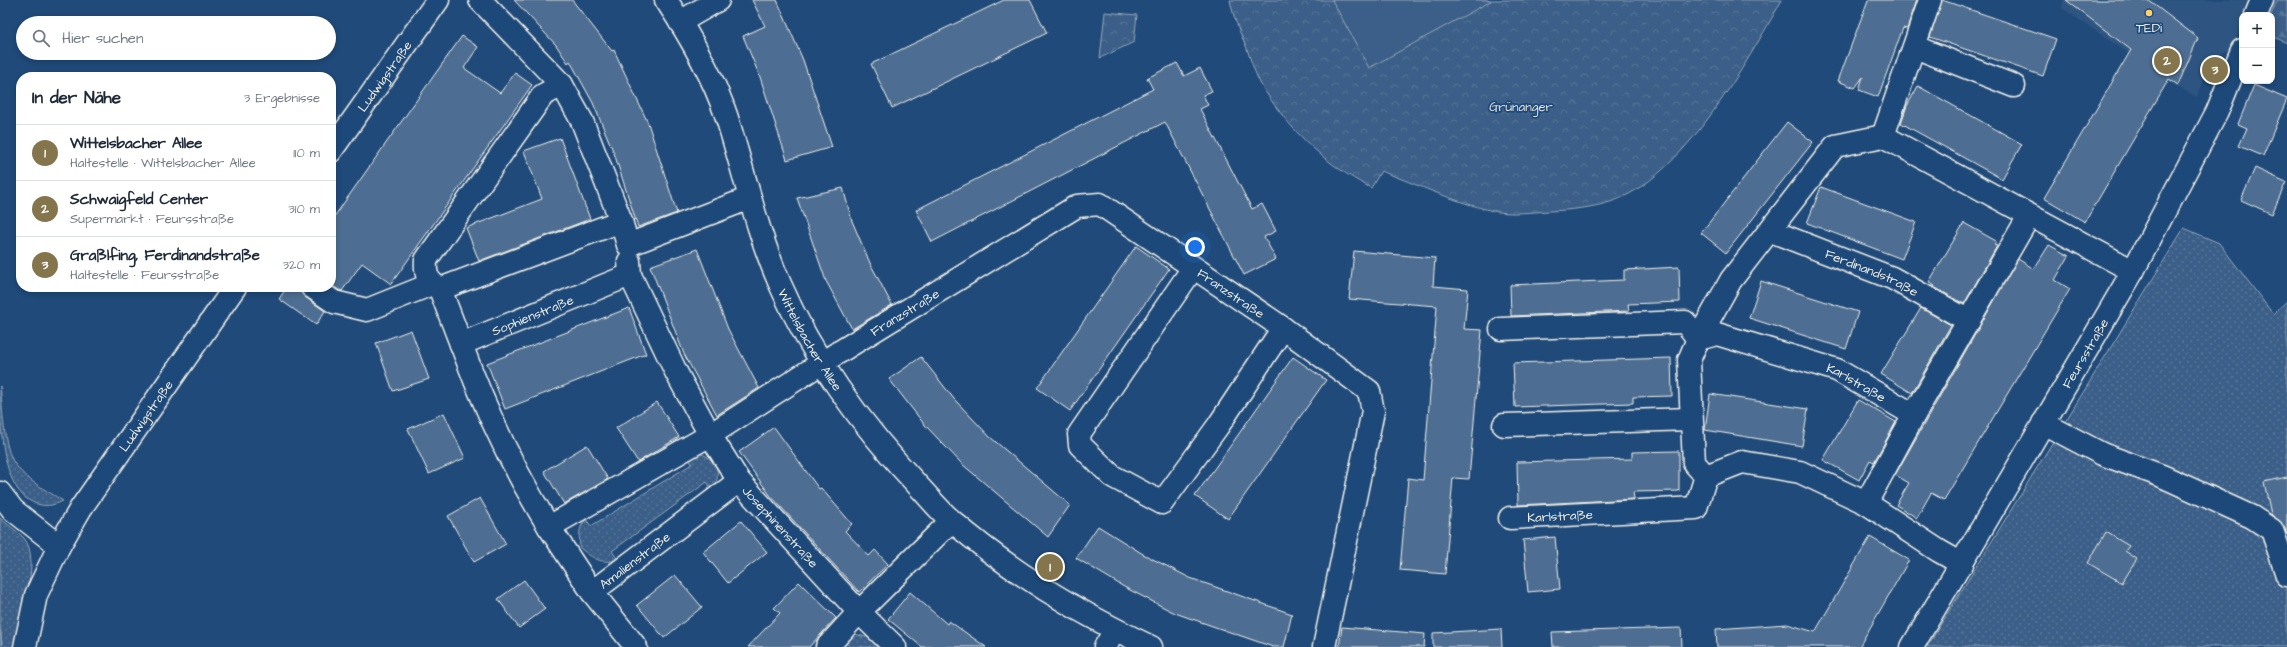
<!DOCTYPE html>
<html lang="de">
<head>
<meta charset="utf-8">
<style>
	body { margin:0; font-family:"Architects Daughter",sans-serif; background:#f2f2f3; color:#1f2937 }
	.controls { position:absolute; right:12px; top:12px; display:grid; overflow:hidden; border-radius:8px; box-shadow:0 2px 6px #0003 }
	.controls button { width:36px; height:36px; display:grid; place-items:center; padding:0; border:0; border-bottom:1px solid #e0e1e3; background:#fff; color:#1f2937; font:20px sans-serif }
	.you { position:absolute; left:1195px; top:247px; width:14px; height:14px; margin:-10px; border:3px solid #fff; border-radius:50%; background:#1a73e8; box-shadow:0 0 0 6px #1a73e833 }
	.badge { display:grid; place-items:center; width:26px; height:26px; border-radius:50%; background:#84754c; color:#fff; font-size:13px; font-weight:700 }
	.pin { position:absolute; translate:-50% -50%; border:2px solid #fff; box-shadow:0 1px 4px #0006 }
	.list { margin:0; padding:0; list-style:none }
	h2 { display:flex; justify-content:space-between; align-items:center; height:52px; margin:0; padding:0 16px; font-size:17px }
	h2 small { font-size:13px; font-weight:400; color:#747a83 }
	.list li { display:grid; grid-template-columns:26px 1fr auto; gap:12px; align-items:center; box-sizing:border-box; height:56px; padding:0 16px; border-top:1px solid #e0e1e3 }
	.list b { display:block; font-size:15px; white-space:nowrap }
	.list p { margin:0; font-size:13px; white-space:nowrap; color:#747a83 }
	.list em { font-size:13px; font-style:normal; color:#747a83 }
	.icon { flex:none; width:22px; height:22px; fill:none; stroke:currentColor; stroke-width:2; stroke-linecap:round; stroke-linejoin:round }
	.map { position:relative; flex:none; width:2287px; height:647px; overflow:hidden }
	.search { position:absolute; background:#fff; box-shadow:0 2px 6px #0003; left:16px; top:16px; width:320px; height:44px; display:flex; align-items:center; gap:10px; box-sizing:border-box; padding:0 14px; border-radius:22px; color:#747a83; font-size:15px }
	.panel { position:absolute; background:#fff; box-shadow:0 2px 6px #0003; left:16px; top:72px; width:320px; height:220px; border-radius:16px }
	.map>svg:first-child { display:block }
	.built { fill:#2d5581 }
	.grass { fill:url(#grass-dots); stroke:#97a8b8 }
	.forest { fill:url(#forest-firs); stroke:#97a8b8 }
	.park { fill:url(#park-crowns); stroke:#97a8b8 }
	.pitch { fill:#3a5f88; stroke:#97a8b8 }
	.building { fill:#4d6e92; stroke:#f4f1e8 }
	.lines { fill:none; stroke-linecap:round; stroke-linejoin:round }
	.minor-casing { stroke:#f4f1e8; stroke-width:25 }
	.minor { stroke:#1f4a7a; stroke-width:22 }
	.poi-dot { fill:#ffd166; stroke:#1f4a7a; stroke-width:1.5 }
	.labels { text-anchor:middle; stroke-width:3.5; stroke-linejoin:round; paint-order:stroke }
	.poi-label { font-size:13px; fill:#f4f1e8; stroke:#1f4a7a }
	.street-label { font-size:13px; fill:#f4f1e8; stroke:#1f4a7a }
	.park-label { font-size:13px; fill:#e1e2de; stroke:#1f4a7a }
</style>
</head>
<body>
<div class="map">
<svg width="2287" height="647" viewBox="0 0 2287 647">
	<defs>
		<pattern id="grass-dots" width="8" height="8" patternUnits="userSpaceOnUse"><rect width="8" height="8" fill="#3a5f88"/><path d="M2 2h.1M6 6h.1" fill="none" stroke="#577699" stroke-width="1.8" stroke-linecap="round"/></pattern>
		<pattern id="forest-firs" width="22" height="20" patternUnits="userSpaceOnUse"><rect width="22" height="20" fill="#3a5f88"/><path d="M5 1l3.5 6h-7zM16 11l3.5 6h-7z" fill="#577699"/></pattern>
		<pattern id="park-crowns" width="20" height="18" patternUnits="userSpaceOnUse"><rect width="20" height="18" fill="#3a5f88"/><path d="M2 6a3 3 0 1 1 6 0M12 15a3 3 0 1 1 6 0" fill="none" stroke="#577699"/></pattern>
	</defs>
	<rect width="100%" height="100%" fill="#1f4a7a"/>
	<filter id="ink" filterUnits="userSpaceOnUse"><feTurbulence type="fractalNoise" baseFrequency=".025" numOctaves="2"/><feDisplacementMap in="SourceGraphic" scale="8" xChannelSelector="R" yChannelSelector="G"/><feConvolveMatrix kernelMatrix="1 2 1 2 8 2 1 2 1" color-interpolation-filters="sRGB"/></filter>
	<g filter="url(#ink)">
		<path class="built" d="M2063,0H2251L2246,15H2242V24L2232,48L2213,58L2197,97L2176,86L2062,8Z"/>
		<g class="grass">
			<path d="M2184,228L2219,243L2273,314L2287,301V647H1927Z"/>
			<path d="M0,386C3,407 3,448 15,464C26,481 47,490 63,501C53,506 44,507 34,503C0,489 0,422 0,386Z"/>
			<path d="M700,453C719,461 721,473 713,491L707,482L612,551L618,560C600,564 594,559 580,548C579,537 578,528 586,519L591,526L692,464L688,457Z"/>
			<path d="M0,518C8,525 17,531 24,538C42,560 20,621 14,647H0V630L2,645L0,623Z"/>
			<path d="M854,634L870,638L877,647H850L843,641Z"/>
		</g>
		<path class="forest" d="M2277,0H2287V43L2272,36L2271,15Z"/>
		<g class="park">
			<path d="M1230,0H1782C1747,62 1682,180 1610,202C1591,208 1570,210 1550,211C1532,212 1511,215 1493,211C1455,202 1418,185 1381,171L1371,188C1324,164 1287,128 1260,83C1254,71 1250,58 1246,46C1239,31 1233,16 1230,0Z"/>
			<path d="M1105,12L1137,15L1134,42L1100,58Z"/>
		</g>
		<path class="pitch" d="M1332,0H1490L1491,1L1369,68Z"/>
		<g class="building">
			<path d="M514,0H572L612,51L614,50L648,123L677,213L638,227L614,153L593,103L570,61L568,63L556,45Z"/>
			<path d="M752,0H777L803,60L832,147L787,160L760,77L743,36L765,26Z"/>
			<path d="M1004,0H1030L1047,33L892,108L871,64Z"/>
			<path d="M1868,0H1917L1907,29L1903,28L1878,97L1859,90L1863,77L1855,88L1838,81Z"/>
			<path d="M1942,0L2056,39L2043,76L1930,37Z"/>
			<path d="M2066,0H2148L2198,38L2178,85L2169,79L2085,222L2044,198L2131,50Z"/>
			<path d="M462,36L478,47L464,68L500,93L515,73L532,85L391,284L362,263L342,291L339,290L331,285V221Z"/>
			<path d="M1177,63L1184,76L1200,68L1212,91L1203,95L1208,105L1200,109L1252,209L1262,204L1276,231L1264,237L1276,259L1244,275L1165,122L932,242L916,210L1153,89L1147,78Z"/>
			<path d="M2254,85L2287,99L2263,156L2239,146L2247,128L2238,124Z"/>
			<path d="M1918,86L2022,144L2002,179L1901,123L1907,106Z"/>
			<path d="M1787,122L1813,142L1726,253L1701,233Z"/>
			<path d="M560,138L590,219L479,261L466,228L542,199L524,151Z"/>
			<path d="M2255,168L2286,182L2272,214L2241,200Z"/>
			<path d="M1821,187L1916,222L1902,259L1807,223Z"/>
			<path d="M843,188L852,221L870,263L892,305L852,329L826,281L797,198Z"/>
			<path d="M1964,223L1996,241L1994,245L1997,246L1964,304L1934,287L1935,286L1929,282Z"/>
			<path d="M2049,245L2069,256L2055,280L2070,289L1944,500L1931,493L1917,518L1896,505L1909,483L1895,475L2018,259L2034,269Z"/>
			<path d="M1136,246L1169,269L1070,411L1037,388Z"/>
			<path d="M697,249L728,329L759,388L717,415L684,354L650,266Z"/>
			<path d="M1354,251L1435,258L1433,286L1468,289L1464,329L1482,330L1469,479L1453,478L1445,574L1400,570L1408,478L1423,480L1437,306L1349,299Z"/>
			<path d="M1679,267L1680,302L1628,304L1629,311L1511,316L1510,285L1624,280V270Z"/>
			<path d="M1761,281L1858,312L1846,349L1749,318Z"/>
			<path d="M287,287H300L305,297L325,311L316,325L279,299Z"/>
			<path d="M629,308L646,354L505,409L487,363Z"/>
			<path d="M1921,308L1951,325L1912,393L1881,374Z"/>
			<path d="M411,330L429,379L393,391L376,343Z"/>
			<path d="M921,357L954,399L990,437L1070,505L1048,537L962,464L924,424L889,379Z"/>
			<path d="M1293,357L1326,380L1228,519L1195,496Z"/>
			<path d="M1671,358L1672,396L1633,397V403L1515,407L1513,363Z"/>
			<path d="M1710,394L1808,409L1802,446L1705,430Z"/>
			<path d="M1858,400L1896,422L1874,462L1870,460L1859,480L1823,460Z"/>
			<path d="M657,402L679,437L638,462L616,428Z"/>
			<path d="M444,413L465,458L429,474L408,429Z"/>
			<path d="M774,427L819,489L821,488L852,524L845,531L869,556L875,550L888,564L859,592L770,495L739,452Z"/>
			<path d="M587,445L608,479L564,504L544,471Z"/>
			<path d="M1679,451V491L1633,492L1634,499L1518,505L1517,462L1632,459V452Z"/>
			<path d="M2287,477V535L2284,526L2271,514L2264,482Z"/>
			<path d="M480,498L506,544L474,562L448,516Z"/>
			<path d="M741,521L767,552L728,583L703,552Z"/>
			<path d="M1098,526L1143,554L1190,578L1292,614L1284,647H1273L1175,613L1124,587L1076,558Z"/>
			<path d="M2106,532L2129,546L2125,551L2137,559L2122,583L2088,563Z"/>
			<path d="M1555,537L1560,589L1528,592L1523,540Z"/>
			<path d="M1870,537L1909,560L1859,647H1717L1716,629L1787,624L1815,632Z"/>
			<path d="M675,575L702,607L664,638L637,605Z"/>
			<path d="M524,580L545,609L519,628L498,599Z"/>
			<path d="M799,582L836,618L809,647H748L780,613L774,608Z"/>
			<path d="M910,592L947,624L949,621L986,647H922L888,619Z"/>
			<path d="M1342,627L1425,634L1424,647H1339Z"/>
			<path d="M1681,628L1682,647H1553L1552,632Z"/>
			<path d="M1501,629L1502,647H1433V633Z"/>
		</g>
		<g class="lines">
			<defs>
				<g id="minor">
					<path d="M480,0L562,85L582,121L621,221"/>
					<path id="s1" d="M666,0C690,36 712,74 726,115C744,171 756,230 780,284C813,360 866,431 923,491C932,501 941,512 952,521C1011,572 1081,614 1151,647"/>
					<path d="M2256,15L2262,0"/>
					<path d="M680,22L718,0"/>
					<path d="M1915,47L2014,86"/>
					<path d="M562,85L543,95L426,260C425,275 427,280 440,289L621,221L628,245L750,198"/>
					<path d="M1883,136L1930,0"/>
					<path id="s2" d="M331,151L438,0"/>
					<path id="s3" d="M1771,231L1892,278L1969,321"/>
					<path d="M1193,268L1079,434L1080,445L1112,476L1162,503L1218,426L1283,328"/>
					<path id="s4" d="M630,275L676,372L710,435L739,481L859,612L895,647"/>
					<path d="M312,287L334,302L367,310L432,284"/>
					<path id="s5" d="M440,289L461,344L630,275L629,261"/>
					<path id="s6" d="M1501,329L1685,322L1698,339L1717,334L1837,370L1914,415L1866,503"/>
					<path id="s7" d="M461,344C484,407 513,469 549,527L710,435L823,362L1077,206L1100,204L1283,328L1369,391L1373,411L1324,647"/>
					<path d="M1914,415L2029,216"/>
					<path d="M2043,423L2102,454L2162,476L2252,517L2272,530L2287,575"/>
					<path d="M1504,425L1691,419"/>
					<path d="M1706,476L1742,462L1800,472L1866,503L1939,551L1962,564"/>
					<path d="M0,493L13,510L59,546"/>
					<path id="s8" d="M1510,518L1696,508L1706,476L1694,463L1689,360L1698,339L1731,280L1835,146L1883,136L2133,271"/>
					<path id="s9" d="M549,527L592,592L739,481"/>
					<path d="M592,592L636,647"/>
					<path id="s10" d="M25,647L36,595L59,546L81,508L235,287"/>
					<path d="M827,647L859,612L951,521"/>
					<path d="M1105,647L1115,630"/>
					<path id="s11" d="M1912,647L2133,271L2217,112L2242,50"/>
				</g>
			</defs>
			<use href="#minor" class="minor-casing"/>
			<use href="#minor" class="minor"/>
		</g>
	</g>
	<circle class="poi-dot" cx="2149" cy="13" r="4"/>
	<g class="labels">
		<g class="poi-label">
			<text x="2149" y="32">TEDi</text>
		</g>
		<g class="street-label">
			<text dy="5" stroke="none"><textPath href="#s2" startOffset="92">Ludwigstraße</textPath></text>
			<text dy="5" stroke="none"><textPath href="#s3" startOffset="109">Ferdinandstraße</textPath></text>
			<text dy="5" stroke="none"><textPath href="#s7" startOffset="1003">Franzstraße</textPath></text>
			<text dy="5" stroke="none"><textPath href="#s7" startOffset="619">Franzstraße</textPath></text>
			<text dy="5" stroke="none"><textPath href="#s5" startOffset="136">Sophienstraße</textPath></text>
			<text dy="5" stroke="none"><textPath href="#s1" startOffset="371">Wittelsbacher Allee</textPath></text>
			<text dy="5" stroke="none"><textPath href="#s11" startOffset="341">Feursstraße</textPath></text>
			<text dy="5" stroke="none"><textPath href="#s6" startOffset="373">Karlstraße</textPath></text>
			<text dy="5" stroke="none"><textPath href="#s10" startOffset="264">Ludwigstraße</textPath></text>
			<text dy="5" stroke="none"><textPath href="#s8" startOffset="50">Karlstraße</textPath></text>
			<text dy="5" stroke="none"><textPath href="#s4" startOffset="295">Josephinenstraße</textPath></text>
			<text dy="5" stroke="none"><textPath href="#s9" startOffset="131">Amalienstraße</textPath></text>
		</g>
		<g class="park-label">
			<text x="1521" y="111">Grünanger</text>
		</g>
	</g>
</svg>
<div class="controls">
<button>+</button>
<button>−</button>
</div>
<div class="you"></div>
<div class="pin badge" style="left:1050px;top:567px">1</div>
<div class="pin badge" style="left:2167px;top:61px">2</div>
<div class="pin badge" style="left:2215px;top:70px">3</div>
<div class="search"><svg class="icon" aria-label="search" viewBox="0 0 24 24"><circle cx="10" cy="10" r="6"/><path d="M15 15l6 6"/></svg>Hier suchen</div>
<section class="panel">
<h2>In der Nähe<small>3 Ergebnisse</small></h2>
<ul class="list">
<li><span class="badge">1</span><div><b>Wittelsbacher Allee</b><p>Haltestelle · Wittelsbacher Allee</p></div><em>110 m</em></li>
<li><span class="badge">2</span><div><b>Schwaigfeld Center</b><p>Supermarkt · Feursstraße</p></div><em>310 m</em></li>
<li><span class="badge">3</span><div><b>Graßlfing, Ferdinandstraße</b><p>Haltestelle · Feursstraße</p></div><em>320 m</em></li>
</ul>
</section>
</div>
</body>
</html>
